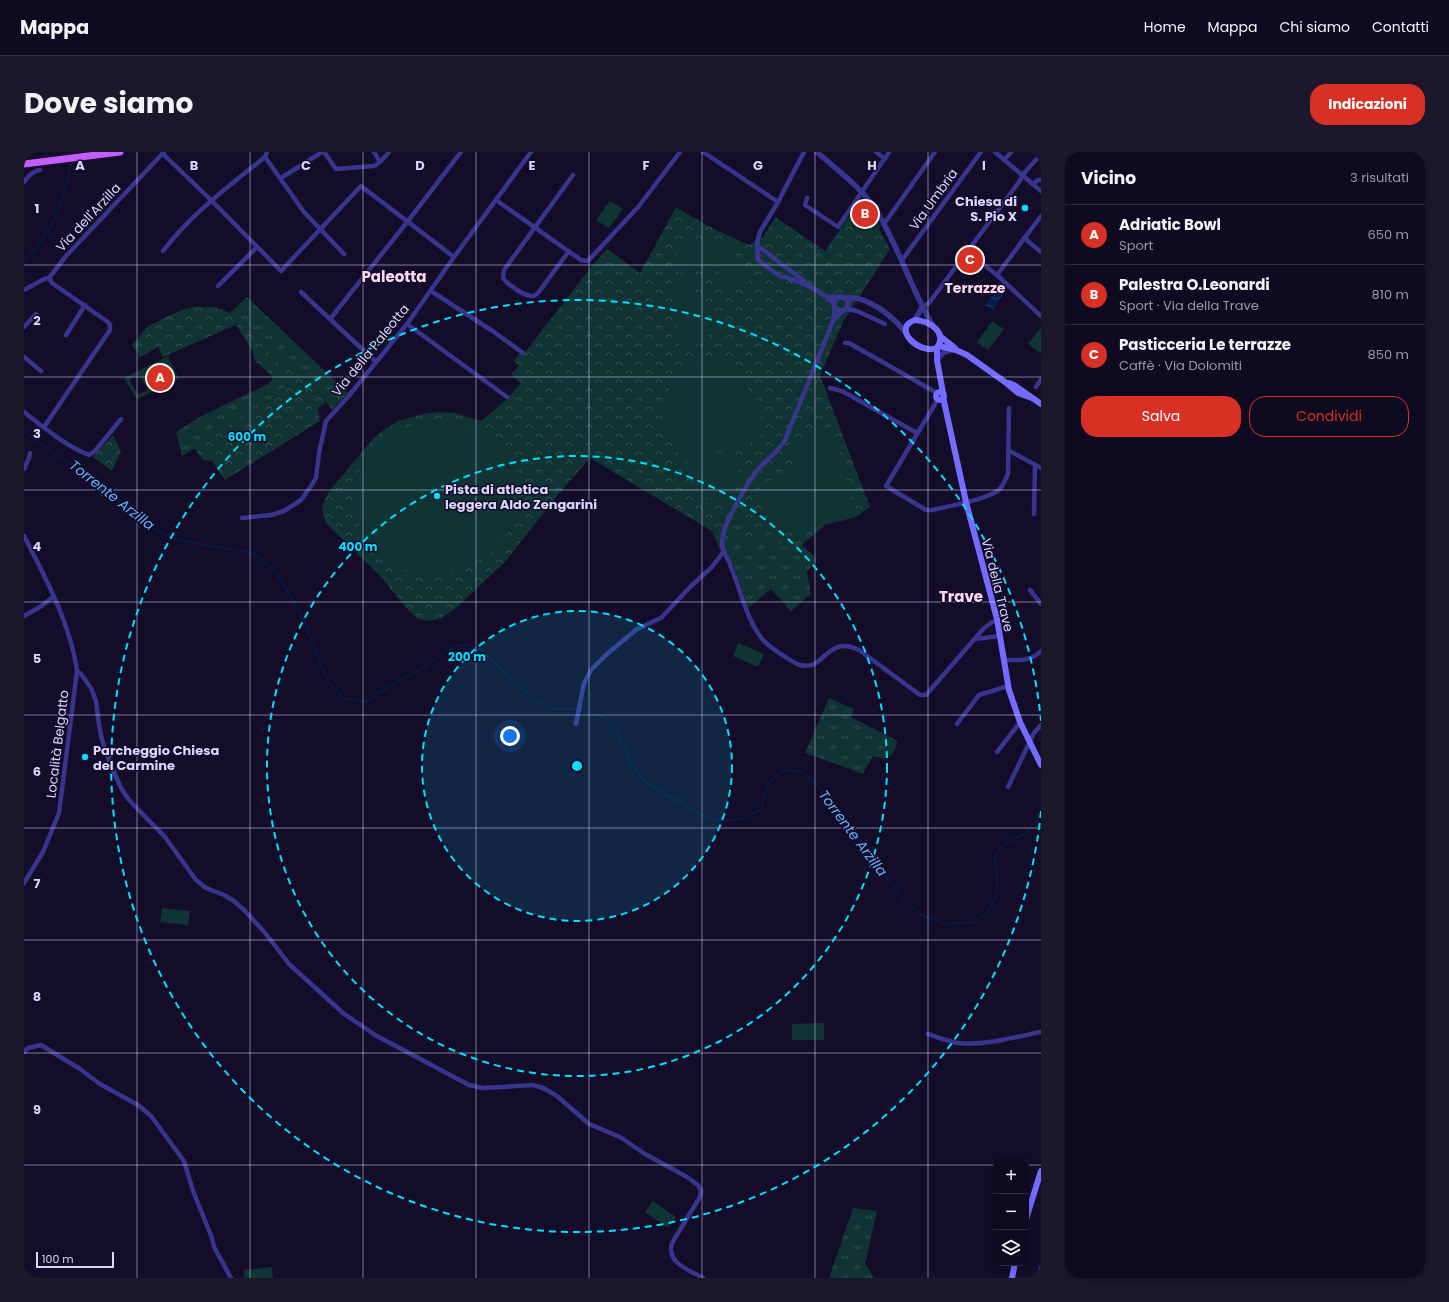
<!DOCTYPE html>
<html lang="it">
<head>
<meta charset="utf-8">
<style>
	body { margin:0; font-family:Poppins,sans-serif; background:#1c182c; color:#f1f3f6 }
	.controls { position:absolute; right:12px; bottom:12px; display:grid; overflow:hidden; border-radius:8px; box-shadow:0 2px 6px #0003 }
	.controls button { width:36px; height:36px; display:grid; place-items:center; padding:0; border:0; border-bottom:1px solid #2e2b3d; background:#0e0a1f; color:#f1f3f6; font:20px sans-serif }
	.scale { position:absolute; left:12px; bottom:10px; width:78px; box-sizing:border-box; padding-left:4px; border:2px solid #dbd5ff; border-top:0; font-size:11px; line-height:14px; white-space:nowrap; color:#dbd5ff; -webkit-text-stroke:3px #130d29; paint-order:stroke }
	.you { position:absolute; left:486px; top:584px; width:14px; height:14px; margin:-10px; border:3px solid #fff; border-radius:50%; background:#1a73e8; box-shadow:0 0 0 6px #1a73e833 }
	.badge { display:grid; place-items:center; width:26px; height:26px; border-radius:50%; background:#d93025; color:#fff; font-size:13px; font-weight:700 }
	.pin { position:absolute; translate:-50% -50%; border:2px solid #fff; box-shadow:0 1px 4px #0006 }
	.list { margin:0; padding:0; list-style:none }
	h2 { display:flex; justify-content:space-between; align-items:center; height:52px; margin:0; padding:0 16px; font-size:17px }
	h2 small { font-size:13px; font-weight:400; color:#9b9aa4 }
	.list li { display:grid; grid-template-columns:26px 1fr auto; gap:12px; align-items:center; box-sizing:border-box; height:60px; padding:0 16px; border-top:1px solid #2e2b3d }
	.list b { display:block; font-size:15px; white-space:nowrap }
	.list p { margin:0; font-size:13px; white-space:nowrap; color:#9b9aa4 }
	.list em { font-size:13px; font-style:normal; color:#9b9aa4 }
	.actions { display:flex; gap:8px; padding:12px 16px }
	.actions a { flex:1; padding:9px 0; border:1px solid #d93025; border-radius:16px; text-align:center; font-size:14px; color:#d93025 }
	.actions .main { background:#d93025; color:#fff }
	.icon { flex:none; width:22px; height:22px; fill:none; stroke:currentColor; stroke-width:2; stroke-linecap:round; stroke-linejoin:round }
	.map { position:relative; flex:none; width:1017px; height:1126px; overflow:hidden; border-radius:16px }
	header { display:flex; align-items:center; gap:24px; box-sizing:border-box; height:56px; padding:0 20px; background:#0e0a1f; border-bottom:1px solid #2e2b3d }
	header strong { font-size:19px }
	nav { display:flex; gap:22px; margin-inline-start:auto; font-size:14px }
	.intro { display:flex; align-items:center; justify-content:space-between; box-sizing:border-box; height:96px; padding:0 24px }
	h1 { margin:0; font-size:28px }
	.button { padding:10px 18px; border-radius:16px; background:#d93025; color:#fff; font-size:14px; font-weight:700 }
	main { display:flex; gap:24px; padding:0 24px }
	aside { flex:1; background:#0e0a1f; border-radius:16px; box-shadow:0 2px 6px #0003 }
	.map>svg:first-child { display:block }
	.grass { fill:url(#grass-tufts) }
	.forest { fill:url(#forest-crowns) }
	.pitch { fill:#103433; fill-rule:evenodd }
	.water { fill:url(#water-waves) }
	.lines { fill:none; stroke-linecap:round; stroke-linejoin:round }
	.stream { stroke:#051d4a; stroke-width:1.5 }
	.minor { stroke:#39348d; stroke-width:4.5 }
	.tertiary { stroke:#39348d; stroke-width:5.5 }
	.secondary { stroke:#736cff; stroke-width:6 }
	.primary { stroke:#c55cff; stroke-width:7 }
	.grid { fill:none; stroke:#dbd5ff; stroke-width:1; stroke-opacity:0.55 }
	.ring { fill:none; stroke:#01e1ff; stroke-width:2; stroke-dasharray:7 5 }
	.poi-dot { fill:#01e1ff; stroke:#130d29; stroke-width:1.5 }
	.labels { text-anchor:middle; stroke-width:3; stroke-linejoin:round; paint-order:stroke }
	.street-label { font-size:13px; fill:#dbd5ff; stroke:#130d29 }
	.poi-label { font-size:13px; font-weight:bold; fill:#dbd5ff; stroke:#130d29; text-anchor:start }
	.neighbourhood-label { font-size:14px; font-weight:bold; fill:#ffd7f0; stroke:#130d29 }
	.water-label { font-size:14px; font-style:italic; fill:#63b4ff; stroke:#130d29 }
	.quarter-label { font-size:15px; font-weight:bold; fill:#ffd7f0; stroke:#130d29 }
	.grid-label { font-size:13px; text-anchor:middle; font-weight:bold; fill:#dbd5ff; stroke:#130d29; stroke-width:3; stroke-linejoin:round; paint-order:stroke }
	.centre { fill:#01e1ff; stroke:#130d29; stroke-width:2 }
	.ring-label { font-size:12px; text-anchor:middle; font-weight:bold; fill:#01e1ff; stroke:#130d29; stroke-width:3; stroke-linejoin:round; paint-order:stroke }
</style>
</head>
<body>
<header>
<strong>Mappa</strong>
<nav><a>Home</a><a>Mappa</a><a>Chi siamo</a><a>Contatti</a></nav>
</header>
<div class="intro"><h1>Dove siamo</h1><a class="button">Indicazioni</a></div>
<main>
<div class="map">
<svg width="1017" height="1126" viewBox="0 0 1017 1126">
	<defs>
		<pattern id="grass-tufts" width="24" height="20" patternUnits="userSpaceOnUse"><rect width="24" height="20" fill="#103433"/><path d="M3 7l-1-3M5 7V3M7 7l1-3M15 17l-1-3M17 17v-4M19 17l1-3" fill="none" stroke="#325052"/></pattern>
		<pattern id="forest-crowns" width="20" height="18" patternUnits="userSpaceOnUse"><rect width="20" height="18" fill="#103433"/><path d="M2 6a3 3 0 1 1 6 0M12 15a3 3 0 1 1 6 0" fill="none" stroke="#325052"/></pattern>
		<pattern id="water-waves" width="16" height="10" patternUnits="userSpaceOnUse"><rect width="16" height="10" fill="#051d4a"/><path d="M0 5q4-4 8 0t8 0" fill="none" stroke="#293d65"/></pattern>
	</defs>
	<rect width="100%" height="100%" fill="#130d29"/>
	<g class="grass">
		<path d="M223,145L324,241L308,258L283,223L255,211L247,205L233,184L219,169L206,161Z"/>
		<path d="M249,225L262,229L263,237L158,304L152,280L174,266L246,231Z"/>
		<path d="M717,365L747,386L764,396L778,393L793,407L783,420L787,442L767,459L747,437L724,456L709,412L701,397L696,398L688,379Z"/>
		<path d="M805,546L830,557L827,565L874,589L868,603L860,607L849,604L839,622L781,601Z"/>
		<path d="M829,1056L853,1059L841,1111L850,1126H805Z"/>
	</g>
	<g class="forest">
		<path d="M836,48C845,51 852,66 856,74L855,77L866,97L819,170L796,224L846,355L832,365L801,373L778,393L764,396L747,386L723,392L717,365L688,379L566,306L532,345L481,410L431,457L417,466L406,469L394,467L385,459L358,426L303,372C295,357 298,351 307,337L348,288L358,279L374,269L399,262L415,260L431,261L457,269L483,247L497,231L487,222L495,214L490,209L496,200L499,203L567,115L583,97L616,121L652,55L684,74L725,93L739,85L751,65L801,99Z"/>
		<path d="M168,155H190L206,161L219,169L233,184L247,205L255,211L283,223L302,250L294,256L296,269L201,328L188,309L179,308L170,296L263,237L262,229L249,225L231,209L228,198L212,173C187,184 163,194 139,205L134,195L116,205L108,193L123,175L146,163Z"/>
		<path d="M89,283L97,299L88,319L69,305Z"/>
	</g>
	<g class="pitch">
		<path d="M586,49L599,57L585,76L572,68Z"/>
		<path d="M709,86L713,113L655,121L652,93Z"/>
		<path d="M723,117L725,131L696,135L694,121Z"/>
		<path d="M676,123L677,137L649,141L647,127Z"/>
		<path d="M678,140L681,161L651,165L648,143Z"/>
		<path d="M683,163L686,191L656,195L653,167Z"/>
		<path d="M711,169L712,182L690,185L688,172Z"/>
		<path d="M968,169L980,177L964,198L953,190Z"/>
		<path d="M1017,175V200L1016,201L1004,192Z"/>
		<path d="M144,204L155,227L113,247L100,226ZM116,224L119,226V230L123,236L122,239L115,242H113L106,229L108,225Z"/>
		<path d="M693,205L704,206C713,221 751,271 734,286C722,297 701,298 687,300L714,303L716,306C715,321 715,342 701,350C693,350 683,347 677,341C669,333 661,314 663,302L656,303C632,276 634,238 664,216C672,209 683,207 693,205Z"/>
		<path d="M415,267C507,270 525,388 438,415C423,420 409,423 393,420C333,410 309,334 354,292C370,277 394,271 415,267Z"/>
		<path d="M809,273L831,365L799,372L798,374L781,378L780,377L748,385L735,332L771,323L764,293Z"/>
		<path d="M714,491L740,502L734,515L709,504Z"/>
		<path d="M138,756L166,759L164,773L136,770Z"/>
		<path d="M800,871V888H768V872Z"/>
		<path d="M629,1049L652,1065L644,1076L621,1060Z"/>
		<path d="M248,1115L249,1126H220V1118Z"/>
	</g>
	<path class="water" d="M973,136L980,141L968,158L961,153Z"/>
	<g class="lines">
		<g class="stream">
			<path d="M0,109C30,80 40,48 48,8"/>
			<path d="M0,279L14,290L56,318L125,374L153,388L229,401L252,420L280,468L304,530L319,546L340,550L403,513L427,495L443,492L457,498L514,551L530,557H553"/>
			<path d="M557,558L578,564L594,581L608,613L621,630L681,665L698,669L723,666L737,657L744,631L760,618L778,620L804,644L878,747L899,764L923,772L950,770L966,758L974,738L971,705L979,693L1001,681L1012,669L1017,660"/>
		</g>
		<g class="minor">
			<path d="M300,0L312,17L350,14L356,10L365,0"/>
			<path d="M350,0L356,10"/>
			<path d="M679,0L754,50"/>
			<path d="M780,0L754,50L736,80L733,90L734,108L757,125H762L789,136"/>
			<path d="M852,0L861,7"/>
			<path d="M971,0L1017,39"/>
			<path d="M139,2L187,48L257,119L337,34L430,105"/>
			<path d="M241,5L280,60L320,102"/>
			<path d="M980,8L987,0"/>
			<path d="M257,26L298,0"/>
			<path d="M0,30C4,24 9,19 16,18"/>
			<path d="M1009,32L1014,28H1017"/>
			<path d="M783,46L781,53L814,75L865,0"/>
			<path d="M472,48L557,108L564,109L615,54L656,0"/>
			<path d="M860,72L911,0"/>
			<path d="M1000,86L1017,100"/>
			<path d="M734,94L789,136L803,145L810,152"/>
			<path d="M139,99C167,62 205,34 241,5L243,0"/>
			<path d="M545,99L514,141L510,144C501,145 484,133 479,126L480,118L549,23"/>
			<path d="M943,100L973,123L1017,164"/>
			<path d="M878,108L957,0"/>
			<path d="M973,123L1017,64"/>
			<path d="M194,134L233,95"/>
			<path d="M0,138L20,127L25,126L42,104L140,0"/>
			<path d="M407,139L470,180L499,201"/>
			<path d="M277,140L352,210"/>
			<path d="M803,145H814"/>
			<path d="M811,155L809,169L761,288C753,302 740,309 731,321C721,335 706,362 700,378C699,382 698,388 698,393C699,401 705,407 707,415C717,439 722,467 739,488C744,494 769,511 776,513C802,520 801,482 835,498L896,543H902L960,476L973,467"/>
			<path d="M898,155L905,151L995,30L1001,20L1017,2"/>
			<path d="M823,157L833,159L861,172"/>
			<path d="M306,167L384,69L437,0"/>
			<path d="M810,168L818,159"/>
			<path d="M383,172L483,245"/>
			<path d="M0,175L12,162"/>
			<path d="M42,183L61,153"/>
			<path d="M821,191H825L913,241"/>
			<path d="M0,205L17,219"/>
			<path d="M1012,235L1017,227"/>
			<path d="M806,236L818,239L893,281"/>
			<path d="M914,247L862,334L902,358H908C925,354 963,348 976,337C980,332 982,327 984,321L985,256"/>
			<path d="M0,260C18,274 43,295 65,303L71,299L97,267"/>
			<path d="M20,275L86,178V173L84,170L28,131L25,126"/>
			<path d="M984,298L1017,316"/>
			<path d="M0,317L5,306L6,301"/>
			<path d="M1010,362L1011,313"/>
			<path d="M218,366L247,363L260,359L277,348L287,334L292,326L295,301L302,269L323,246L383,172L430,105L507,0"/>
			<path d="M0,384C21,424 47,474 53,519L35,661L19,700L0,731"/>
			<path d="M1006,438L1017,452"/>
			<path d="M0,464L16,455L29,445"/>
			<path d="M951,487L976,484"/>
			<path d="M980,508C995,508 1006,510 1017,499"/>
			<path d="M53,519L57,522L67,536L72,549L75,573L78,588L86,611L97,636L105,648L141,685L172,728L182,736L200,743L210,749L221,759L242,782L265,812L319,861L351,883L445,933L459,936L509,933L519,936L533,944L565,972L596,985L621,1002L663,1025L674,1033L677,1039L676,1045L648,1091C642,1111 665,1118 679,1126"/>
			<path d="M552,572L560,531L567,518L583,502L613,477L637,466L667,434L688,415L700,399"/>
			<path d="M933,572L955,543L984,534"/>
			<path d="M973,600L994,573L997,572"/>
			<path d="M984,635L1010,581L1017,573"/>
			<path d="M904,882C913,885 923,889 934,891C961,894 990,885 1017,880"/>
			<path d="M0,900L4,896L17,893L56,917L76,932L114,953L127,964L160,1009L169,1039L188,1086L190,1095L207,1126"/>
			<path d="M1016,1126L1017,1116"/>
		</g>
		<g class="tertiary">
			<path d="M793,0C813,18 837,35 852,58C875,95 887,137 909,174"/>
			<circle cx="817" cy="152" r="7"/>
			<path d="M822,146C843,143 870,165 882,181"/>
			<path d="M891,168L898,155"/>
			<path d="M913,208L920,200L929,198"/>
		</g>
		<g class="secondary">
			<path d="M891,168C905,169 924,180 913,196C895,203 867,176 891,168Z"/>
			<path d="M916,184L931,196"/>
			<path d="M915,194L932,198L943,203L981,230L994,241L1008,246"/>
			<path d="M913,196V208L919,241"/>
			<path d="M985,231L990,233L1017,252"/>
			<circle cx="916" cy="244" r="4"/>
			<path d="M919,245L942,350L973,467L985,538L996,570L1017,613"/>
			<path d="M1002,1067L1017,1019"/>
			<path d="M988,1126L991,1111"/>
		</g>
		<path class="primary" d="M0,12L96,0"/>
	</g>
	<path class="grid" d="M113,0V1126M226,0V1126M339,0V1126M452,0V1126M565,0V1126M678,0V1126M791,0V1126M904,0V1126M0,113H1017M0,225H1017M0,338H1017M0,450H1017M0,563H1017M0,676H1017M0,788H1017M0,901H1017M0,1013H972M1002,1013H1017"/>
	<circle cx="553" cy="614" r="155" fill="#01e1ff" fill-opacity=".12"/>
	<g class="ring">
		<circle cx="553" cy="614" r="155"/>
		<circle cx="553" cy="614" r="310"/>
		<path d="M1017 659A466 466 0 1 1 1017 569"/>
	</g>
	<g class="poi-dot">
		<circle cx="1001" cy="56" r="4"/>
		<circle cx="413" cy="344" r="4"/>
		<circle cx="61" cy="605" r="4"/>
	</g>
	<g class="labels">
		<g class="street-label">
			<text transform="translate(909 47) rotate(-54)" y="5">Via Umbria</text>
			<text transform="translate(64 65) rotate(-47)" y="5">Via dell'Arzilla</text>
			<text transform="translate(346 198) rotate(-51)" y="5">Via della Paleotta</text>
			<text transform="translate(974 433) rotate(76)" y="5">Via della Trave</text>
			<text transform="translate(33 592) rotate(-83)" y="5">Località Belgatto</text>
		</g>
		<g class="poi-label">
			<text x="993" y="54" text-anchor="end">Chiesa di<tspan x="993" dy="15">S. Pio X</tspan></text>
			<text x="421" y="342">Pista di atletica<tspan x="421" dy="15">leggera Aldo Zengarini</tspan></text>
			<text x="69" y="603">Parcheggio Chiesa<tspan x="69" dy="15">del Carmine</tspan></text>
		</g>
		<g class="neighbourhood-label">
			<text x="951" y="141">Terrazze</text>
		</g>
		<g class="water-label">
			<text transform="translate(88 343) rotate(38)" y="5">Torrente Arzilla</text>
			<text transform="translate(829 681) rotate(53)" y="5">Torrente Arzilla</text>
		</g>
		<g class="quarter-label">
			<text x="370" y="130">Paleotta</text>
			<text x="937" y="450">Trave</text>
		</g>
	</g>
	<g class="grid-label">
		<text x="56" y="18">A</text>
		<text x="170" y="18">B</text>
		<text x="282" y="18">C</text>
		<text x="396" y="18">D</text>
		<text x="508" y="18">E</text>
		<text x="622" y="18">F</text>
		<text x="734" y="18">G</text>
		<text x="848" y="18">H</text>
		<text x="960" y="18">I</text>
		<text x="13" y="61">1</text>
		<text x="13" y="173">2</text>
		<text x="13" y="286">3</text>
		<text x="13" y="399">4</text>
		<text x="13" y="511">5</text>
		<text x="13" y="624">6</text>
		<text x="13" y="736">7</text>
		<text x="13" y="849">8</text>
		<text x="13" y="962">9</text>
	</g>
	<circle cx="553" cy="614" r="6" class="centre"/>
	<g class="ring-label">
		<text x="223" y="289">600 m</text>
		<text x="334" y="399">400 m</text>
		<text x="443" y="509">200 m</text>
	</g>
</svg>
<div class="controls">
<button>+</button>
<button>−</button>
<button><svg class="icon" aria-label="layers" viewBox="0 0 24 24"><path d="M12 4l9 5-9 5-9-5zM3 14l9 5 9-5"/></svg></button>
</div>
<div class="scale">100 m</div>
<div class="you"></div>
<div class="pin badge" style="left:136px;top:226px">A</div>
<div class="pin badge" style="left:841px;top:62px">B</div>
<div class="pin badge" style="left:946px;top:108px">C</div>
</div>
<aside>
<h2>Vicino<small>3 risultati</small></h2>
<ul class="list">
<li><span class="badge">A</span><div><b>Adriatic Bowl</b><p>Sport</p></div><em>650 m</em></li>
<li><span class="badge">B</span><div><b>Palestra O.Leonardi</b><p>Sport · Via della Trave</p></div><em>810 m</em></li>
<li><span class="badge">C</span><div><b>Pasticceria Le terrazze</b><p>Caffè · Via Dolomiti</p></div><em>850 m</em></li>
</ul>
<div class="actions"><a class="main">Salva</a><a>Condividi</a></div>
</aside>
</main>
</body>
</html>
